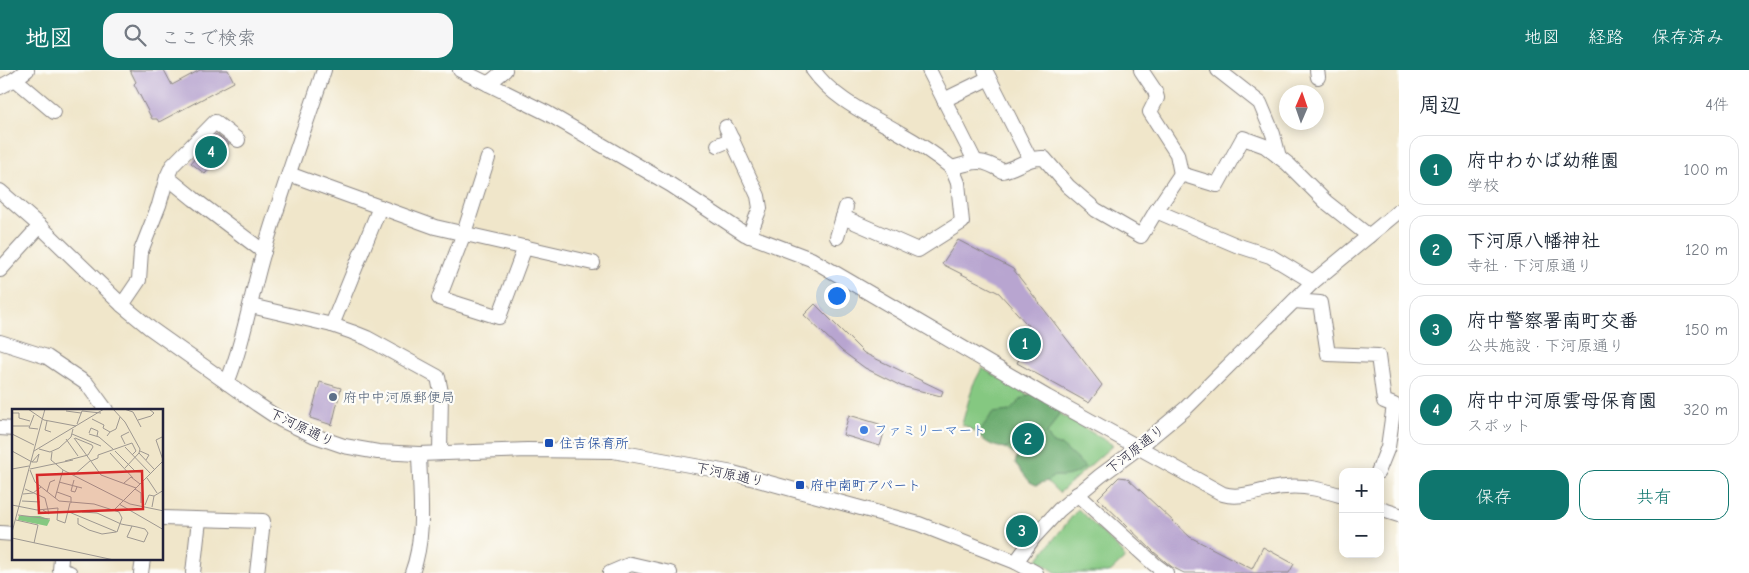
<!DOCTYPE html>
<html lang="ja">
<head>
<meta charset="utf-8">
<style>
	body { margin:0; font-family:"Comic Neue","Klee One",sans-serif; background:#f6f6f7; color:#1f2937 }
	.controls { position:absolute; right:15px; bottom:15px; display:grid; overflow:hidden; border-radius:10px; box-shadow:0 2px 12px #0003 }
	.controls button { width:45px; height:45px; display:grid; place-items:center; padding:0; border:0; border-bottom:1px solid #e0e1e3; background:#fff; color:#1f2937; font:25px sans-serif }
	.compass { position:absolute; left:1279px; top:15px; width:45px; height:45px; border-radius:50%; background:#fff; box-shadow:0 2px 12px #0003; rotate:2deg }
	.you { position:absolute; left:836px; top:225px; width:18px; height:18px; margin:-12px; border:4px solid #fff; border-radius:50%; background:#1a73e8; box-shadow:0 0 0 8px #1a73e833 }
	.badge { display:grid; place-items:center; width:32px; height:32px; border-radius:50%; background:#0f766e; color:#fff; font-size:16px; font-weight:700 }
	.pin { position:absolute; translate:-50% -50%; border:2px solid #fff; box-shadow:0 1px 5px #0006 }
	.list { margin:0; padding:0; list-style:none }
	h2 { display:flex; justify-content:space-between; align-items:center; height:65px; margin:0; padding:0 20px; font-size:21px }
	h2 small { font-size:16px; font-weight:400; color:#747a83 }
	.list li { display:grid; grid-template-columns:32px 1fr auto; gap:15px; align-items:center; box-sizing:border-box; height:70px; margin:0 10px 10px; padding:0 10px; border:1px solid #e0e1e3; border-radius:15px }
	.list b { display:block; font-size:19px; white-space:nowrap }
	.list p { margin:0; font-size:16px; white-space:nowrap; color:#747a83 }
	.list em { font-size:16px; font-style:normal; color:#747a83 }
	.actions { display:flex; gap:10px; padding:15px 20px }
	.actions a { flex:1; padding:11px 0; border:1px solid #0f766e; border-radius:15px; text-align:center; font-size:18px; color:#0f766e }
	.actions .main { background:#0f766e; color:#fff }
	.icon { flex:none; width:28px; height:28px; fill:none; stroke:currentColor; stroke-width:2; stroke-linecap:round; stroke-linejoin:round }
	.map { position:relative; flex:none; width:1399px; height:503px; overflow:hidden }
	header { display:flex; align-items:center; gap:30px; box-sizing:border-box; height:70px; padding:0 25px; background:#0f766e; color:#fff }
	header strong { font-size:24px }
	nav { display:flex; gap:28px; margin-inline-start:auto; font-size:18px }
	.search { width:350px; height:45px; background:#f6f6f7; display:flex; align-items:center; gap:12px; box-sizing:border-box; padding:0 18px; border-radius:15px; color:#747a83; font-size:19px }
	main { display:flex }
	aside { flex:1; background:#fff }
	.map>svg:first-child { display:block }
	.green { fill:#85c881; stroke:#54755e }
	.forest { fill:#6cac6f; stroke:#476755 }
	.building { fill:#b8a5d0 }
	.lines { fill:none; stroke-linecap:round; stroke-linejoin:round }
	.minor-casing { stroke:#898482; stroke-width:16 }
	.minor { stroke:#fff; stroke-width:14 }
	.service-dot { fill:#5c6f8a; stroke:#fdfcf7; stroke-width:2 }
	.shop-dot { fill:#3f7fe0; stroke:#fdfcf7; stroke-width:2 }
	.transit-dot { fill:#1a4fb4; stroke:#fdfcf7; stroke-width:2 }
	.labels { text-anchor:middle; stroke-width:4.5; stroke-linejoin:round; paint-order:stroke }
	.service-label { font-size:14px; fill:#4e5e75; stroke:#fdfcf7; text-anchor:start }
	.street-label { font-size:14px; fill:#22223b; stroke:#fdfcf7 }
	.shop-label { font-size:14px; fill:#366cbe; stroke:#fdfcf7; text-anchor:start }
	.transit-label { font-size:14px; fill:#164399; stroke:#fdfcf7; text-anchor:start }
	.inset-road { fill:none; stroke:#9e9891; stroke-width:1 }
	.view { fill:#d62828; fill-opacity:0.15; stroke:#d62828; stroke-width:2.5 }
	.inset-edge { fill:none; stroke:#22223b; stroke-width:2.5 }
</style>
</head>
<body>
<header>
<strong>地図</strong>
<div class="search"><svg class="icon" aria-label="search" viewBox="0 0 24 24"><circle cx="10" cy="10" r="6"/><path d="M15 15l6 6"/></svg>ここで検索</div>
<nav><a>地図</a><a>経路</a><a>保存済み</a></nav>
</header>
<main>
<div class="map">
<svg width="1399" height="503" viewBox="0 0 1399 503">
	<rect width="100%" height="100%" fill="#fdfcf7"/>
	<filter id="ink" filterUnits="userSpaceOnUse"><feTurbulence type="fractalNoise" baseFrequency=".02" numOctaves="2"/><feDisplacementMap in="SourceGraphic" scale="10" xChannelSelector="R" yChannelSelector="G"/><feConvolveMatrix kernelMatrix="1 2 1 2 8 2 1 2 1" color-interpolation-filters="sRGB"/></filter>
	<filter id="wash" filterUnits="userSpaceOnUse"><feTurbulence type="fractalNoise" baseFrequency=".0096" numOctaves="4" result="noise"/><feDisplacementMap in="SourceGraphic" scale="20" xChannelSelector="R" yChannelSelector="G"/><feGaussianBlur stdDeviation="1.12" result="paint"/><feColorMatrix in="noise" values="0 0 0 0 0 0 0 0 0 0 0 0 0 0 0 0 0 1.4 0 .05"/><feComposite in="paint" operator="in"/></filter>
	<g filter="url(#wash)">
		<rect width="100%" height="100%" fill="#f0e6ca"/>
		<g class="green">
			<path d="M982,298L1113,375L1059,423L1025,390L962,354L973,315Z"/>
			<path d="M1078,439L1123,483L1124,489L1109,503H1057L1037,490Z"/>
		</g>
		<path class="forest" d="M1034,321L1060,333V342L1047,364L1052,373L1062,376L1085,397C1074,405 1068,407 1054,406L1047,411L1036,415L1030,412L1015,393L1017,387L1023,383L1026,379L1021,374C1005,381 991,378 978,365C981,356 988,352 992,343L1010,341L1019,331Z"/>
		<g id="blocks">
			<g class="building">
				<path d="M130,0H164L172,15L200,0H228L234,12L159,52L157,49H152L134,14L136,12Z"/>
				<path d="M216,64L229,74L205,104L191,93Z"/>
				<path d="M958,170L1013,199L1102,315L1089,333L1017,293L1033,261L999,223L942,194Z"/>
				<path d="M815,234L864,283L943,321L941,326L901,316L865,298L842,281L804,245Z"/>
				<path d="M320,312L341,318L332,355L310,348Z"/>
				<path d="M849,345L886,356L880,376L843,365Z"/>
				<path d="M1030,361L1036,371L1027,377L1021,367Z"/>
				<path d="M1119,407L1127,408L1190,467L1252,499L1263,477L1294,494L1289,503H1184L1172,497L1154,482L1098,428Z"/>
			</g>
		</g>
	</g>
	<g filter="url(#ink)">
		<use href="#blocks" fill-opacity="0" stroke="#898482" stroke-width="1"/>
		<g class="lines">
			<defs>
				<g id="minor">
					<path d="M460,0L547,43L671,115L745,164L811,189L1047,327L1223,424C1243,430 1264,418 1285,417C1306,415 1323,420 1343,426"/>
					<path d="M813,0C834,30 870,45 900,63C918,73 936,85 952,98C975,91 981,88 1002,101C1018,98 1027,87 1044,88L1068,116L1096,140L1141,166L1156,141L1236,175L1270,186L1313,212"/>
					<path d="M929,0L975,91"/>
					<path d="M985,0L1030,89"/>
					<path d="M1141,0L1155,21L1157,28L1150,42L1177,84L1181,104"/>
					<path d="M1218,0L1260,33L1273,64L1279,87"/>
					<path d="M1317,0L1318,7"/>
					<path d="M15,9L54,42"/>
					<path d="M488,14L505,0"/>
					<path d="M0,17L15,9L27,0"/>
					<path d="M944,30L989,8"/>
					<path d="M726,57L758,126L760,138L749,166"/>
					<path d="M718,75L732,69"/>
					<path d="M488,88L464,163L439,228L499,247L525,177"/>
					<path d="M289,104L435,157L593,193"/>
					<path d="M167,107L194,129L264,182"/>
					<path d="M0,121L40,156L122,235L150,258L257,334L281,350L315,366L344,376L378,382L419,384L527,380L613,381L733,403L919,454L1016,492L1036,503"/>
					<path d="M1156,141L1181,104L1217,115L1243,68L1265,76L1288,94L1326,132L1369,166"/>
					<path d="M843,147L918,180L962,152L958,113L952,98"/>
					<path d="M837,167L846,137"/>
					<path d="M0,200L40,156"/>
					<path d="M1294,231L1320,233L1328,284L1378,286L1384,331L1394,335L1388,377L1378,402"/>
					<path d="M122,235L139,210L141,181L159,135L167,107L172,96L215,52L238,70"/>
					<path d="M251,236L332,255L352,262L367,268L438,307L441,322L440,383"/>
					<path d="M332,255L380,137"/>
					<path d="M0,272L47,287L87,314L106,340"/>
					<path d="M227,313C244,271 251,225 264,181C282,120 304,60 324,0"/>
					<path d="M0,358L14,359"/>
					<path d="M1077,424L1154,494L1166,503"/>
					<path d="M1380,439L1399,445"/>
					<path d="M162,448L263,451L257,503"/>
					<path d="M0,463L14,464"/>
					<path d="M61,489L60,500L70,503"/>
					<path d="M1016,492L1034,467L1059,440L1100,406L1138,378L1185,339L1313,212L1399,141"/>
					<path d="M141,503L143,489"/>
					<path d="M193,503L199,450"/>
					<path d="M412,503C426,465 420,423 419,384"/>
					<path d="M610,503L631,494L670,503"/>
				</g>
			</defs>
			<use href="#minor" class="minor-casing"/>
			<use href="#minor" class="minor"/>
		</g>
	</g>
	<circle class="service-dot" cx="333" cy="327" r="5"/>
	<circle class="shop-dot" cx="864" cy="360" r="5"/>
	<g class="transit-dot">
		<rect x="544" y="368" width="10" height="10" rx="2.5"/>
		<rect x="795" y="410" width="10" height="10" rx="2.5"/>
	</g>
	<g class="labels">
		<g class="service-label">
			<text x="343" y="332">府中中河原郵便局</text>
		</g>
		<g class="street-label">
			<text transform="translate(302 357) rotate(26)" y="5">下河原通り</text>
			<text transform="translate(1135 379) rotate(-38)" y="5">下河原通り</text>
			<text transform="translate(730 404) rotate(12)" y="5">下河原通り</text>
		</g>
		<g class="shop-label">
			<text x="874" y="365">ファミリーマート</text>
		</g>
		<g class="transit-label">
			<text x="559" y="378">住吉保育所</text>
			<text x="810" y="420">府中南町アパート</text>
		</g>
	</g>
	<g transform="translate(12 339)">
		<rect width="151" height="151" fill="#f0e6ca"/>
		<path d="M7,107H28L38,111L35,117L6,111Z" fill="#85c881"/>
		<path class="inset-road" d="M16,0L32,11L64,17M101,0L113,13L128,40L127,44L142,60M112,0L121,3L129,18M54,2L69,4M0,4H7V9L18,12M22,6L17,19L26,20M80,10L92,16L91,19L98,23L95,27M126,11L139,7L142,4L137,0M35,12L33,21L39,23M65,15L70,2L89,4M0,17H17M98,23L104,20L108,8M77,24L79,19L86,22L85,27M0,25L22,36M60,25L89,37M77,25L87,28L101,40M62,29L89,66L124,79M63,29L80,36L81,38L76,46M54,30L66,47M113,35L109,27L117,23M113,38L138,64M27,40L38,43L47,39L59,28L61,20M0,42L20,53H25L27,45L20,53M22,42L92,0M103,42L124,63M128,42L137,46L134,51M40,43L39,51L51,61L118,95L152,102M98,44L121,69M151,51L144,31L152,27M53,52L76,46M79,52L86,49V46L120,34L124,42L120,46M113,59L127,44M0,60L17,57M18,60L61,51M18,61L23,73L47,92L82,95L107,103L110,109L105,123M62,66L79,51M135,69L145,84M62,71L59,82L63,83L65,78M47,73L70,79M112,74L119,68L128,75M13,80L33,89L37,105L31,101M123,80L129,84V94M35,83L38,73L43,71M45,83L59,88V94M11,85L21,84L29,78M43,89L51,61M10,92L28,93M107,95L152,121M0,96L25,101L46,99L45,111L53,114L58,94M133,96L137,86L142,87M140,98L142,87L152,81M103,100L152,51M57,103L105,123M70,103L85,104L109,115L114,116L120,117L125,118L133,120L136,124L132,133L115,128L120,117M6,106L38,110M66,109V115L77,121L90,125L104,123M4,111L26,116L22,134M0,123L33,0M0,129L102,151"/>
		<path class="view" d="M130,62L131,100L27,104L25,66Z"/>
		<rect width="151" height="151" class="inset-edge"/>
	</g>
</svg>
<div class="controls">
<button>+</button>
<button>−</button>
</div>
<svg class="compass" viewBox="-18 -18 36 36"><path d="M0-13l5 13h-10z" fill="#e53935"/><path d="M0 13l5-13h-10z" fill="#747a83"/></svg>
<div class="you"></div>
<div class="pin badge" style="left:1025px;top:274px">1</div>
<div class="pin badge" style="left:1028px;top:369px">2</div>
<div class="pin badge" style="left:1022px;top:461px">3</div>
<div class="pin badge" style="left:211px;top:82px">4</div>
</div>
<aside>
<h2>周辺<small>4件</small></h2>
<ul class="list">
<li><span class="badge">1</span><div><b>府中わかば幼稚園</b><p>学校</p></div><em>100 m</em></li>
<li><span class="badge">2</span><div><b>下河原八幡神社</b><p>寺社 · 下河原通り</p></div><em>120 m</em></li>
<li><span class="badge">3</span><div><b>府中警察署南町交番</b><p>公共施設 · 下河原通り</p></div><em>150 m</em></li>
<li><span class="badge">4</span><div><b>府中中河原雲母保育園</b><p>スポット</p></div><em>320 m</em></li>
</ul>
<div class="actions"><a class="main">保存</a><a>共有</a></div>
</aside>
</main>
</body>
</html>
